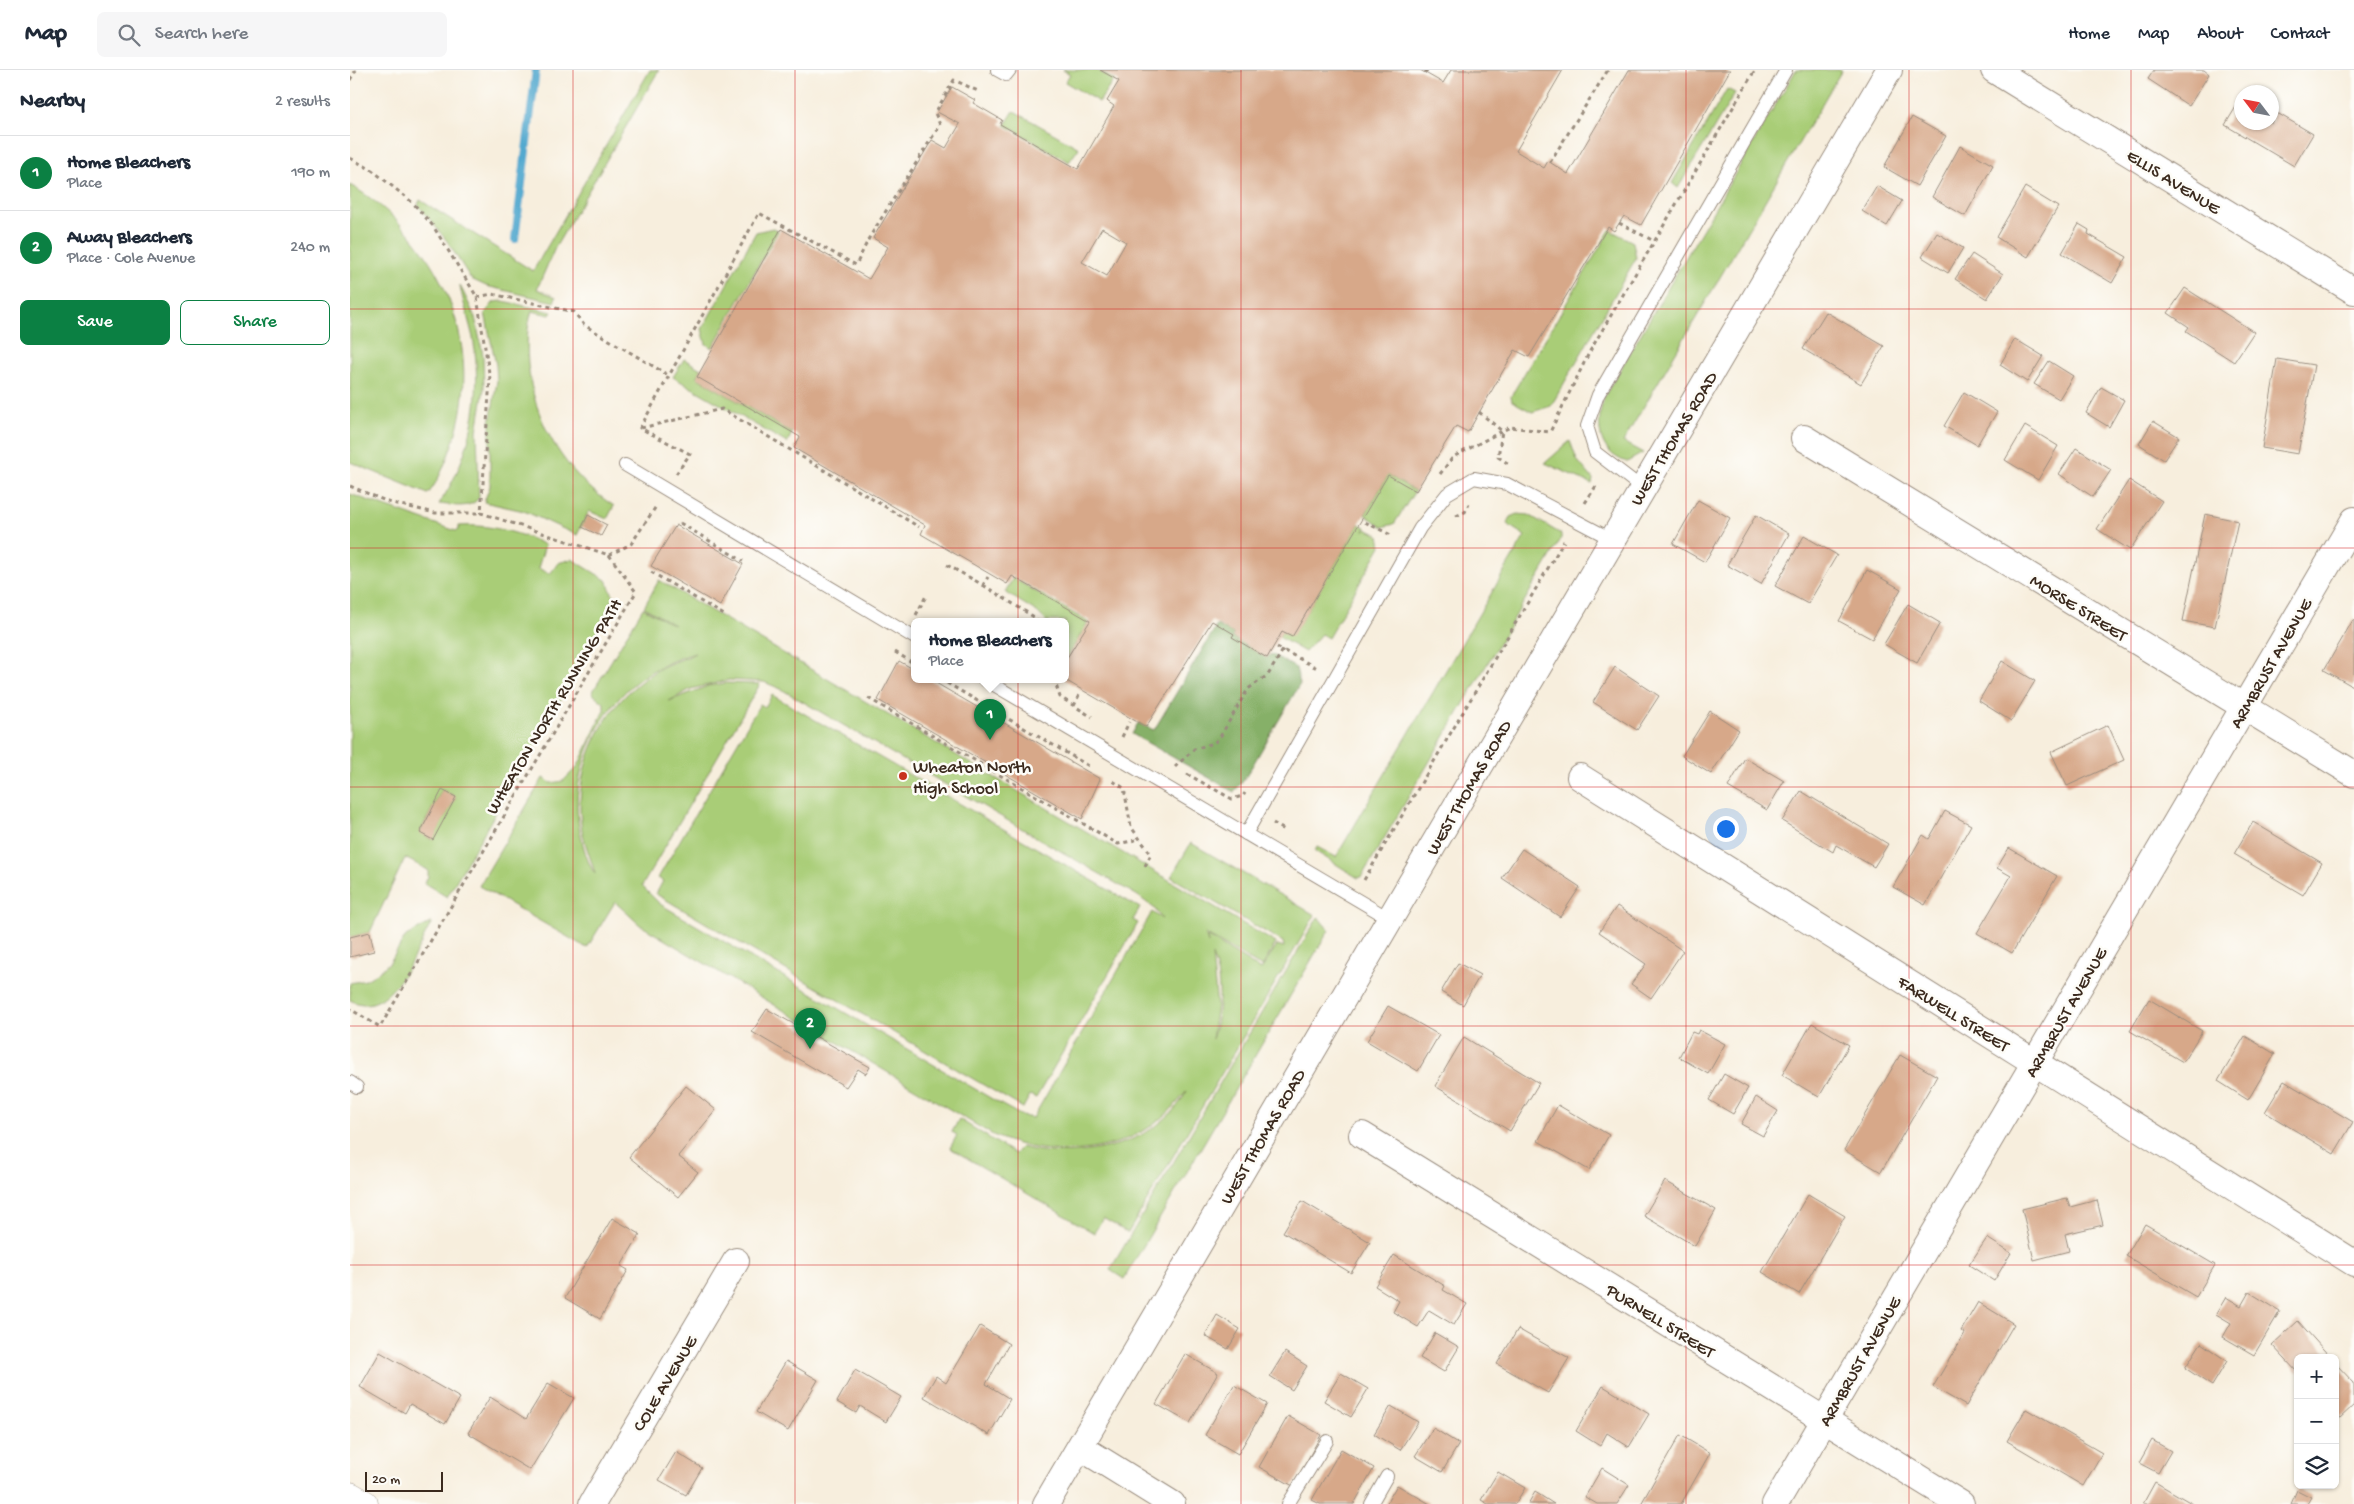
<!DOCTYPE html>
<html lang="en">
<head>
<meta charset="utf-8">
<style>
	body { margin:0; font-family:"Gochi Hand",sans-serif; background:#f6f6f7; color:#1f2937 }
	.controls { position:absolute; right:15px; bottom:15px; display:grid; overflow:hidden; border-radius:8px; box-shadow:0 1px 4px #0004 }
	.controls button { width:45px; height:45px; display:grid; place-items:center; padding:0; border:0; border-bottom:1px solid #e0e1e3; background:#fff; color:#1f2937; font:25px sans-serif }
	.compass { position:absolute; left:1884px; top:15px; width:45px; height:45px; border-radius:50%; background:#fff; box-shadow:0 1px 4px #0004; rotate:302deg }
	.scale { position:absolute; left:15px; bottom:12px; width:78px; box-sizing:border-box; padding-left:5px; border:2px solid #3b2a1e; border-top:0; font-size:14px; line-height:18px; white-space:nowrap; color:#3b2a1e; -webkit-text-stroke:4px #fdfcf7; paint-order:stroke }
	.you { position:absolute; left:1375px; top:758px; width:18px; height:18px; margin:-12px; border:4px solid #fff; border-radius:50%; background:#1a73e8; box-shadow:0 0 0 8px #1a73e833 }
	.badge { display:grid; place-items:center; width:32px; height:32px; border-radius:50%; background:#0b8043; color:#fff; font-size:16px; font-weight:700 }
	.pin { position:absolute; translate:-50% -41px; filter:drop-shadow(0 1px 2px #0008) }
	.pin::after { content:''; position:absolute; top:26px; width:18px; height:15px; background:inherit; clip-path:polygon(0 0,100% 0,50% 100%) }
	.popup { position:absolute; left:561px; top:548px; width:158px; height:65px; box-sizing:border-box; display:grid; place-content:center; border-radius:8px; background:#fff; filter:drop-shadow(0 1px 4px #0005); font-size:16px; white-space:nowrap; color:#747a83 }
	.popup b { font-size:19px; color:#1f2937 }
	.popup::after { content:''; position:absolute; left:50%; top:100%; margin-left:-10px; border:10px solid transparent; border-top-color:#fff }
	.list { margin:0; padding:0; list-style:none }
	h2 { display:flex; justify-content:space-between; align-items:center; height:65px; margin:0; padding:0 20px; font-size:21px }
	h2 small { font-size:16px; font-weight:400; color:#747a83 }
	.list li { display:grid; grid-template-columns:32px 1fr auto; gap:15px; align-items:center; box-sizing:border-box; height:75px; padding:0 20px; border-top:1px solid #e0e1e3 }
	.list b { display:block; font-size:19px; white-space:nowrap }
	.list p { margin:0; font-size:16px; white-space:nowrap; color:#747a83 }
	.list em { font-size:16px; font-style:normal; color:#747a83 }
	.actions { display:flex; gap:10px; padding:15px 20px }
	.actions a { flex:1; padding:11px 0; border:1px solid #0b8043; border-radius:8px; text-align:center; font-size:18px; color:#0b8043 }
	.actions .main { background:#0b8043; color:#fff }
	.icon { flex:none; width:28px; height:28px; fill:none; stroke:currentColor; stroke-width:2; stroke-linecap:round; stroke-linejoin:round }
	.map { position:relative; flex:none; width:2004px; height:1434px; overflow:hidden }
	header { display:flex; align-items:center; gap:30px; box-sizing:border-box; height:70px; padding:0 25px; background:#fff; border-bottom:1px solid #e0e1e3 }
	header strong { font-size:24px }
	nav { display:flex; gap:28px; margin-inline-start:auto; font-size:18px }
	.search { width:350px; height:45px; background:#f6f6f7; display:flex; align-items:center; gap:12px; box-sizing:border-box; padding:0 18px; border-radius:8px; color:#747a83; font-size:19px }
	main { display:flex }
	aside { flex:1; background:#fff }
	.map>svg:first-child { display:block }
	.green { fill:#a9cd77; stroke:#727c4a; fill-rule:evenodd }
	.forest { fill:#86b068; stroke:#606d43 }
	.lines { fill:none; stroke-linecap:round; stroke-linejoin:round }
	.stream { stroke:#52a9cf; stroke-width:8 }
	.building { fill:#d7a889; fill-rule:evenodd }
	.service-casing { stroke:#998c7e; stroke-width:14 }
	.minor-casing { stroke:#998c7e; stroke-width:28 }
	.tertiary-casing { stroke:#998c7e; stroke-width:29 }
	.path { stroke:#998c7e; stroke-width:3; stroke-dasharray:4 4; stroke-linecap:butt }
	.service { stroke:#fff; stroke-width:12 }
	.minor { stroke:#fff; stroke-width:26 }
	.tertiary { stroke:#fff; stroke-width:28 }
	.grid { fill:none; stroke:#d62828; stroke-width:1; stroke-opacity:0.55 }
	.poi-dot { fill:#c8321e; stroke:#fdfcf7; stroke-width:2 }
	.labels { text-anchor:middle; stroke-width:5; stroke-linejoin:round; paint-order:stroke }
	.street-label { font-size:18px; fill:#3b2a1e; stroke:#fdfcf7 }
	.poi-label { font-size:18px; fill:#3b2a1e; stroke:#fdfcf7; text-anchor:start }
</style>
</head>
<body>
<header>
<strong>Map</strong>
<div class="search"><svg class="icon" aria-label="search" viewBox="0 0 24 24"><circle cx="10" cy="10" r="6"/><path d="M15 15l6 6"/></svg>Search here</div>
<nav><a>Home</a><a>Map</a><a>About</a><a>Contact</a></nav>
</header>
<main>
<aside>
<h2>Nearby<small>2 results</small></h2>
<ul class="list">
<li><span class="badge">1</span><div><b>Home Bleachers</b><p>Place</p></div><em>190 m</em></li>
<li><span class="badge">2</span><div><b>Away Bleachers</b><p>Place · Cole Avenue</p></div><em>240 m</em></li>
</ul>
<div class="actions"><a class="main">Save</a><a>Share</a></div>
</aside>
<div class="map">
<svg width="2004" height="1434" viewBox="0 0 2004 1434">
	<rect width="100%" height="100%" fill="#fdfcf7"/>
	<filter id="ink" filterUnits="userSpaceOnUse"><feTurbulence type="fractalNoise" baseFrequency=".02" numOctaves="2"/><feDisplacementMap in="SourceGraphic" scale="10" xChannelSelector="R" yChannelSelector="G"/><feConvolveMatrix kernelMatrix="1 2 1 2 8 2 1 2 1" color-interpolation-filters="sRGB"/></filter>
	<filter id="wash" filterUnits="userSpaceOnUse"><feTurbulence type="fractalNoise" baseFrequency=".0096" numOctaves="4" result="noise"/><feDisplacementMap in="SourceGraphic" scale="20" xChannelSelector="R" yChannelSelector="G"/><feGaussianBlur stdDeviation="1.12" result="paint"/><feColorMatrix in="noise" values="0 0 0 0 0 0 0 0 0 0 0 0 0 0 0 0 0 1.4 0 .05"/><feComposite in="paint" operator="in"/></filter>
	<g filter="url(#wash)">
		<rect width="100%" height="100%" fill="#f7eedd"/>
		<g class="green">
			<path d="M300,0H309L205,178L187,219L206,227L204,232L136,216L121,209L97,171L68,135L70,130L183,201Z"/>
			<path d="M713,0H747L764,10L749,32L715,12L720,4Z"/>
			<path d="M1446,0H1492L1273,372L1293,383L1277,392C1246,382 1246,353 1254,327Z"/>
			<path d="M1377,19L1385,23L1328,118L1322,113Z"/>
			<path d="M664,41L729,78L719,92L655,55Z"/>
			<path d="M0,115C87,165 136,271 104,369C97,388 91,408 78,424L0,392Z"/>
			<path d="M423,158L428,161L362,278L356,274L352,259L406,162Z"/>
			<path d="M1260,160L1283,172L1286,188L1201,336L1182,342L1162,331L1161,326Z"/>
			<path d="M110,215L125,247L133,285L134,319L127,361L129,428C119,440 102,435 89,434C122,386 133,324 123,268C121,258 110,221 110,215Z"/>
			<path d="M153,231L202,242L200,245L182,241C176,258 177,277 178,294C184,353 215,404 264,436L257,449L239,441L227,465L174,441L134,432L140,416V353L147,311L146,295L135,243L144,232Z"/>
			<path d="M334,289L351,299L346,307L442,363L437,373L323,307Z"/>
			<path d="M1220,371L1227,390L1243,409L1242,414L1195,393Z"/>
			<path d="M1038,405L1065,421L1044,454L1033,457L1015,445Z"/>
			<path d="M0,424L106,461L109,460V456C138,454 169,462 195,475L188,498L200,504L208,493L222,489L256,510L264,527L228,600L97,827L74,813L78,807V800L55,788L20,862L0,867ZM92,720L106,727L82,770L70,762Z"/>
			<path d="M1167,444L1179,445L1211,464V469L1012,806L1008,808L965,781L967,777L986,787L1175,466L1157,454L1161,447Z"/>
			<path d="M1009,454L1016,457L1014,461L1016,459L1029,465L1031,476L978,568L971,564L955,582L929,567L932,562L942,566Z"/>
			<path d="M663,508L738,552L715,591V551H696L687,542L655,522Z"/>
			<path d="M309,510L926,873L912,897L855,864L858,873L857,866L911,900L927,875L934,877L933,872L821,807L841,773L965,845L778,1163L753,1148L744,1163L600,1078L607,1065L602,1062L609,1049L665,1084L671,1077C728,1092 807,1077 837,1021C829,1030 821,1041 811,1049C763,1087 697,1089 643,1065L290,855L265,832L237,878L129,816L193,708L201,713L213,711L228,696L254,640V633L242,623L293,538L324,555L294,537ZM345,583C334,590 316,593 304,602C254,634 224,694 231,753C233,771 241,788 245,804C237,792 233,776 230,761C218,707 246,642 290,609C307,597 325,589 345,583ZM379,610L414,612L431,619L788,826L804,838L812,849L802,842L683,1048L672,1046L654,1036L310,834L292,816L410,614L376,613L358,616L319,631L341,619ZM862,885C872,910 871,943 862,969L867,936Z"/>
			<path d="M422,625L790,838L783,850L788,853L686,1028L680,1025L673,1038L306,824L313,811L308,808L410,634L415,637Z"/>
			<path d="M968,847L979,860L774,1209L760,1200Z"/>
			<path d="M82,852C66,879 41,952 0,930V913L16,910L29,902L40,892L56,866Z"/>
		</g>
		<path class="forest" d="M867,555L884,564L882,567L917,588L921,584L946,598L950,614L894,710L884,722L782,664L788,653L804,660Z"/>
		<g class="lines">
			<path class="stream" d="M165,169L186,0"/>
		</g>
		<g id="blocks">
			<g class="building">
				<path d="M750,0H1070L1093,13L1101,0H1213L1166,81L1194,98L1198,91L1218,104L1279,0H1380L1291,155L1274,146L1264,161L1258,157L1179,287L1165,280L1118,362L1106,356L1066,421L1038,405L942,567L932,562L917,588L882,567L884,564L862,551L796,657L715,610V591L740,551L662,506L657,514L571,464L575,455L444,378L450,367L347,307L431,159L519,209L538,177L523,168L582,70L596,78L610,54L587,42L602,17L625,30L623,33L652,50L650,54L728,99L764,36L757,31L769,11ZM752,158L776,172L757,206L732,192Z"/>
				<path d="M1804,0H1854L1859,4L1839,36L1798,9Z"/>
				<path d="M1892,27V52H1922V40L1963,64L1944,96L1875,55Z"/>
				<path d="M1562,47L1596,66L1567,116L1534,97Z"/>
				<path d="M1610,76L1643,95L1615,146L1582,127Z"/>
				<path d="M1527,116L1552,131L1537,156L1512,141Z"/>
				<path d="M1675,117L1708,137L1678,187L1646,167Z"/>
				<path d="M1729,154L1739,160L1738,164L1777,187L1762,213L1712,183Z"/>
				<path d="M1587,163L1613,178L1598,203L1572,187Z"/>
				<path d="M1622,184L1653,204L1637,229L1605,209Z"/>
				<path d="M1835,218L1904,262L1884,292L1836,261L1839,257L1818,243Z"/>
				<path d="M1476,242L1534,276L1511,314L1453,279Z"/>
				<path d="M1665,269L1693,286L1677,312L1650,295Z"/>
				<path d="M1927,289L1964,295L1948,384L1912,378Z"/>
				<path d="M1699,291L1723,306L1709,329L1684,314Z"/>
				<path d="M1751,317L1774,330L1759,357L1736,343Z"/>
				<path d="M1614,322L1647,342L1627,375L1594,356Z"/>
				<path d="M1803,351L1829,367L1814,390L1789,374Z"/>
				<path d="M1675,356L1708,376L1688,410L1655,390Z"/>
				<path d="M1726,378L1761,400L1743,427L1709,404Z"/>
				<path d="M1779,410L1812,431L1780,480L1747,459Z"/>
				<path d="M1348,430L1380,448L1355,492L1323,474Z"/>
				<path d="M1855,444L1888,451L1865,557L1833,551Z"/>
				<path d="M238,445L257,455L251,466L232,457Z"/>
				<path d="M1406,445L1439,464L1411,514L1377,495Z"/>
				<path d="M326,455L393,494L370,536L301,496Z"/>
				<path d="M1454,466L1487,485L1458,534L1425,516Z"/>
				<path d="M1517,500L1551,519L1522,569L1489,551Z"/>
				<path d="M1558,534L1590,553L1567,593L1534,574Z"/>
				<path d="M2003,550L2004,551V617L1974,600Z"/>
				<path d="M549,591L565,600V609H579L750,709L732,749L528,630Z"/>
				<path d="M1652,591L1685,611L1661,651L1629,631Z"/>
				<path d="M1265,597L1309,626L1287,660L1243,632Z"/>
				<path d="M1360,641L1389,660L1361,704L1332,686Z"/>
				<path d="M1758,655L1774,690L1717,716L1701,682Z"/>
				<path d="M1395,688L1434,711L1417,740L1378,717Z"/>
				<path d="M92,720L106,727L83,770L70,763Z"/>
				<path d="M1451,721L1538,774L1524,797L1486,775L1483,782L1432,751Z"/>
				<path d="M1595,741L1621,755L1575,835L1543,817L1573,765L1579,769Z"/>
				<path d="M1903,752L1972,793L1953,825L1884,784Z"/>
				<path d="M1659,778L1707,806L1662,883L1627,863L1661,806L1647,798Z"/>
				<path d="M1172,779L1230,817L1210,847L1152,808Z"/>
				<path d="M1267,836L1333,881L1301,928L1281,914L1296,894L1249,862Z"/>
				<path d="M20,862L24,881L0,887V867Z"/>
				<path d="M1108,893L1130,905L1113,935L1091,922Z"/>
				<path d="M1799,929L1852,961L1833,992L1780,961Z"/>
				<path d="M1038,936L1089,965L1068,1001L1017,971Z"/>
				<path d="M417,939L520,997L516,1004L508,999L496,1017L402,962Z"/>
				<path d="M1462,953L1499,975L1469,1027L1432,1005Z"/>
				<path d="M1349,960L1375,974L1358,1004L1329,987L1342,962L1347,964Z"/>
				<path d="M1895,966L1925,984L1898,1030L1868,1011Z"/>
				<path d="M1114,967L1189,1013L1160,1061L1085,1016Z"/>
				<path d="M1550,985L1587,1006L1531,1102L1494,1080Z"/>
				<path d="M1374,1004L1398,1018L1383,1044L1359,1030Z"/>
				<path d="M1934,1011L2003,1052L1984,1084L1915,1042Z"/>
				<path d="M336,1016L366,1040L328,1086L348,1102L328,1127L279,1087Z"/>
				<path d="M1406,1027L1428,1041L1413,1066L1391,1054Z"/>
				<path d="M1208,1035L1259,1065L1239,1100L1188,1071Z"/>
				<path d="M1315,1111L1366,1140L1345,1176L1294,1146Z"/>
				<path d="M1458,1124L1495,1146L1449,1224L1412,1202Z"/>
				<path d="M1717,1128L1720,1137L1747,1130L1753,1155L1715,1164L1719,1181L1684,1190L1672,1139Z"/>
				<path d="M952,1131L1020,1172L1001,1203L933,1162Z"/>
				<path d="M262,1148L290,1164L271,1196L278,1200L250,1249L215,1228Z"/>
				<path d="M1795,1154L1865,1195L1846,1227L1776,1186Z"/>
				<path d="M1637,1168L1661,1183L1644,1211L1619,1195Z"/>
				<path d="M1044,1185L1095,1216L1093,1220L1117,1234L1104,1255L1079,1240L1068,1257L1043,1242L1049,1231L1025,1216Z"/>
				<path d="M1899,1222L1930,1241L1904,1285L1873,1267L1881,1253L1866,1244L1876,1227L1891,1236Z"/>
				<path d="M1628,1232L1664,1254L1616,1336L1583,1317L1615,1263L1611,1261Z"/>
				<path d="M867,1245L890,1259L878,1279L855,1266Z"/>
				<path d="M1948,1251L1981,1288H1948V1303L1922,1275Z"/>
				<path d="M630,1256L659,1274L636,1314L660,1329L639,1365L574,1327L586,1306L596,1313Z"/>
				<path d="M1168,1259L1219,1288L1198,1323L1147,1294Z"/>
				<path d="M1085,1263L1109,1277L1094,1302L1070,1288Z"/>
				<path d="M1851,1273L1877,1291L1862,1316L1835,1298Z"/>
				<path d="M30,1282L110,1328L95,1354L60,1334L55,1343L10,1317Z"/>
				<path d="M935,1282L957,1296L942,1320L920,1306Z"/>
				<path d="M835,1284L868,1303L840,1353L806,1334Z"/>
				<path d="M436,1291L468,1310L438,1361L406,1342Z"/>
				<path d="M1985,1293L2004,1313V1335L1989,1349L1985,1344Z"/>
				<path d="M505,1300L551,1327L536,1352L510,1336L506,1343L487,1332Z"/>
				<path d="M991,1303L1018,1319L1001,1347L974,1331Z"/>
				<path d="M198,1313L224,1328L180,1400L118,1363L140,1327L176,1349Z"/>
				<path d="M884,1315L917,1334L888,1384L855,1365Z"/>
				<path d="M1253,1316L1299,1344L1279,1377L1257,1363L1250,1376L1226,1361Z"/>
				<path d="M1041,1336L1068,1352L1050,1380L1024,1364Z"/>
				<path d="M1676,1339L1752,1383L1733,1416L1657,1371Z"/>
				<path d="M938,1346L971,1365L943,1416L909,1397Z"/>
				<path d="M1083,1358L1109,1374L1092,1402L1065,1386Z"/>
				<path d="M1330,1365L1360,1383L1331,1434H1291Z"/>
				<path d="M1802,1370L1821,1381L1808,1403L1789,1393Z"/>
				<path d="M991,1379L1024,1398L1004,1434H970L962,1430Z"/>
				<path d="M326,1382L352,1398L336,1425L309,1410Z"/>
				<path d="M1252,1398L1279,1415L1267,1434H1247L1235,1427Z"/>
				<path d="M1148,1402L1175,1418L1165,1434H1138L1131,1430Z"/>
				<path d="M1805,1412L1843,1434H1793Z"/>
				<path d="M1047,1415L1080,1434H1036Z"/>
				<path d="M1947,1420L1961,1427L1957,1434H1941Z"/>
				<path d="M1185,1422L1204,1434H1178Z"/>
			</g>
		</g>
	</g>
	<g filter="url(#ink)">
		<use href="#blocks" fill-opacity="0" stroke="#998c7e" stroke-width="1"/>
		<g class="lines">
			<defs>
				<g id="service">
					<path d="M647,0L656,5L660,0"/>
					<path d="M275,395L565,568"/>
					<path d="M1292,418L1245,382L1237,356L1248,325L1436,0"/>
					<path d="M634,609L1040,849"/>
					<path d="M896,764L1070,458L1097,424L1124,408L1157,414L1263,470"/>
					<path d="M0,1012L7,1017"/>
					<path d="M938,1434L977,1371"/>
					<path d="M1021,1434L1037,1406"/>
				</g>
				<g id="minor">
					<path d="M1644,0L2004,221"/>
					<path d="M1454,368L2004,704"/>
					<path d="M1230,707L2004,1193"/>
					<path d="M1012,1065L1611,1434"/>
					<path d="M730,1377L822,1434"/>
					<path d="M242,1434L386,1191"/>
					<path d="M696,1434L1539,0"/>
					<path d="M1425,1434L2004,450"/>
				</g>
				<path id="tertiary" d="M0,1426L14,1434"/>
			</defs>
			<use href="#service" class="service-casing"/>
			<use href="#minor" class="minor-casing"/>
			<use href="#tertiary" class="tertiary-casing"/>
			<g class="path">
				<path d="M1075,3L1077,0"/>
				<path d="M0,10L6,0"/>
				<path d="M0,88L22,100L63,133L83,156L127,227L140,309L131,443L259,485L286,522L30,957L0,939"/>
				<path d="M1200,92L1258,0"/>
				<path d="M1269,153L1304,171"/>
				<path d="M127,227L142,224L224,242L234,255L318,305"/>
				<path d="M1129,342L1152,361L1148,387L1159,394"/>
				<path d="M291,358L372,339L569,457"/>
				<path d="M326,404L340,384L290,358L409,143L506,195L519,168L590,55L585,43L604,10L630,22"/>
				<path d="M1090,404L1103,387L1160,357L1200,362L1240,281L1405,0"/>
				<path d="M0,416L38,432L85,443H131"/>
				<path d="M1235,433L1246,416"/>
				<path d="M1106,446L1115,442L1119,434"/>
				<path d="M1015,452L1043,466"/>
				<path d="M330,453L393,491"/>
				<path d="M259,485L281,474L307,435"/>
				<path d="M597,495L633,515L638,507"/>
				<path d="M301,502L374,545"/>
				<path d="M633,515L684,547L687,551"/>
				<path d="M566,545L577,524"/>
				<path d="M927,577L967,598"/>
				<path d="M545,582L565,594"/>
				<path d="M590,609L739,696"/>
				<path d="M704,609L710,627L742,647"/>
				<path d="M518,628L768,774L790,769"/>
				<path d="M724,636L729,625"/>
				<path d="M772,667L779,652"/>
				<path d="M825,697L844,679L864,673L870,667L898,619L918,605L933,580"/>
				<path d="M837,704L882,729L893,726L895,723"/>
				<path d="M763,711L774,718L781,757L801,784L795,796"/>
				<path d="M923,753L936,761"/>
				<path d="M1014,810L1214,471"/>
			</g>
			<use href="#service" class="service"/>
			<use href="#minor" class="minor"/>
			<use href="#tertiary" class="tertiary"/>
		</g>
	</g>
	<path class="grid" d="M223,0V1434M445,0V1434M668,0V1434M891,0V1434M1113,0V1434M1336,0V1434M1559,0V1434M1781,0V1434M0,239H2004M0,478H2004M0,717H2004M0,956H2004M0,1195H2004"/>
	<circle class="poi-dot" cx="553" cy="706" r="5"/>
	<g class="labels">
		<g class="street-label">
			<text transform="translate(1824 111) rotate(32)" y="6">ELLIS AVENUE</text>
			<text transform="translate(1323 368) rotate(-59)" y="6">WEST THOMAS ROAD</text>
			<text transform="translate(1729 537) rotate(32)" y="6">MORSE STREET</text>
			<text transform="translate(1920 593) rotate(-60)" y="6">ARMBRUST AVENUE</text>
			<text transform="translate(203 636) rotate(-59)" y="6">WHEATON NORTH RUNNING PATH</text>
			<text transform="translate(1118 717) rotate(-60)" y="6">WEST THOMAS ROAD</text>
			<text transform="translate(1715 942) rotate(-60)" y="6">ARMBRUST AVENUE</text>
			<text transform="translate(1604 943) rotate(32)" y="6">FARWELL STREET</text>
			<text transform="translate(912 1066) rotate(-60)" y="6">WEST THOMAS ROAD</text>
			<text transform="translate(1311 1250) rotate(32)" y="6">PURNELL STREET</text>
			<text transform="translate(1509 1291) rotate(-60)" y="6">ARMBRUST AVENUE</text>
			<text transform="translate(314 1313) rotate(-59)" y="6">COLE AVENUE</text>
		</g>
		<g class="poi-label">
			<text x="563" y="702">Wheaton North<tspan x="563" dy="21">High School</tspan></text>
		</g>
	</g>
</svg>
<div class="controls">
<button>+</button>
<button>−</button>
<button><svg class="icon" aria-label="layers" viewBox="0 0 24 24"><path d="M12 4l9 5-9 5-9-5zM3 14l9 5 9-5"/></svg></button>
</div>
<svg class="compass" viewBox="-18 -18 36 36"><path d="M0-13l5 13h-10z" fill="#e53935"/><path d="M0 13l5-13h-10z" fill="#747a83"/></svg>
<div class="scale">20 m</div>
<div class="you"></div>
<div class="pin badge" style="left:640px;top:670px">1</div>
<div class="popup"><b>Home Bleachers</b>Place</div>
<div class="pin badge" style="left:460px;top:979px">2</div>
</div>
</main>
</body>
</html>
